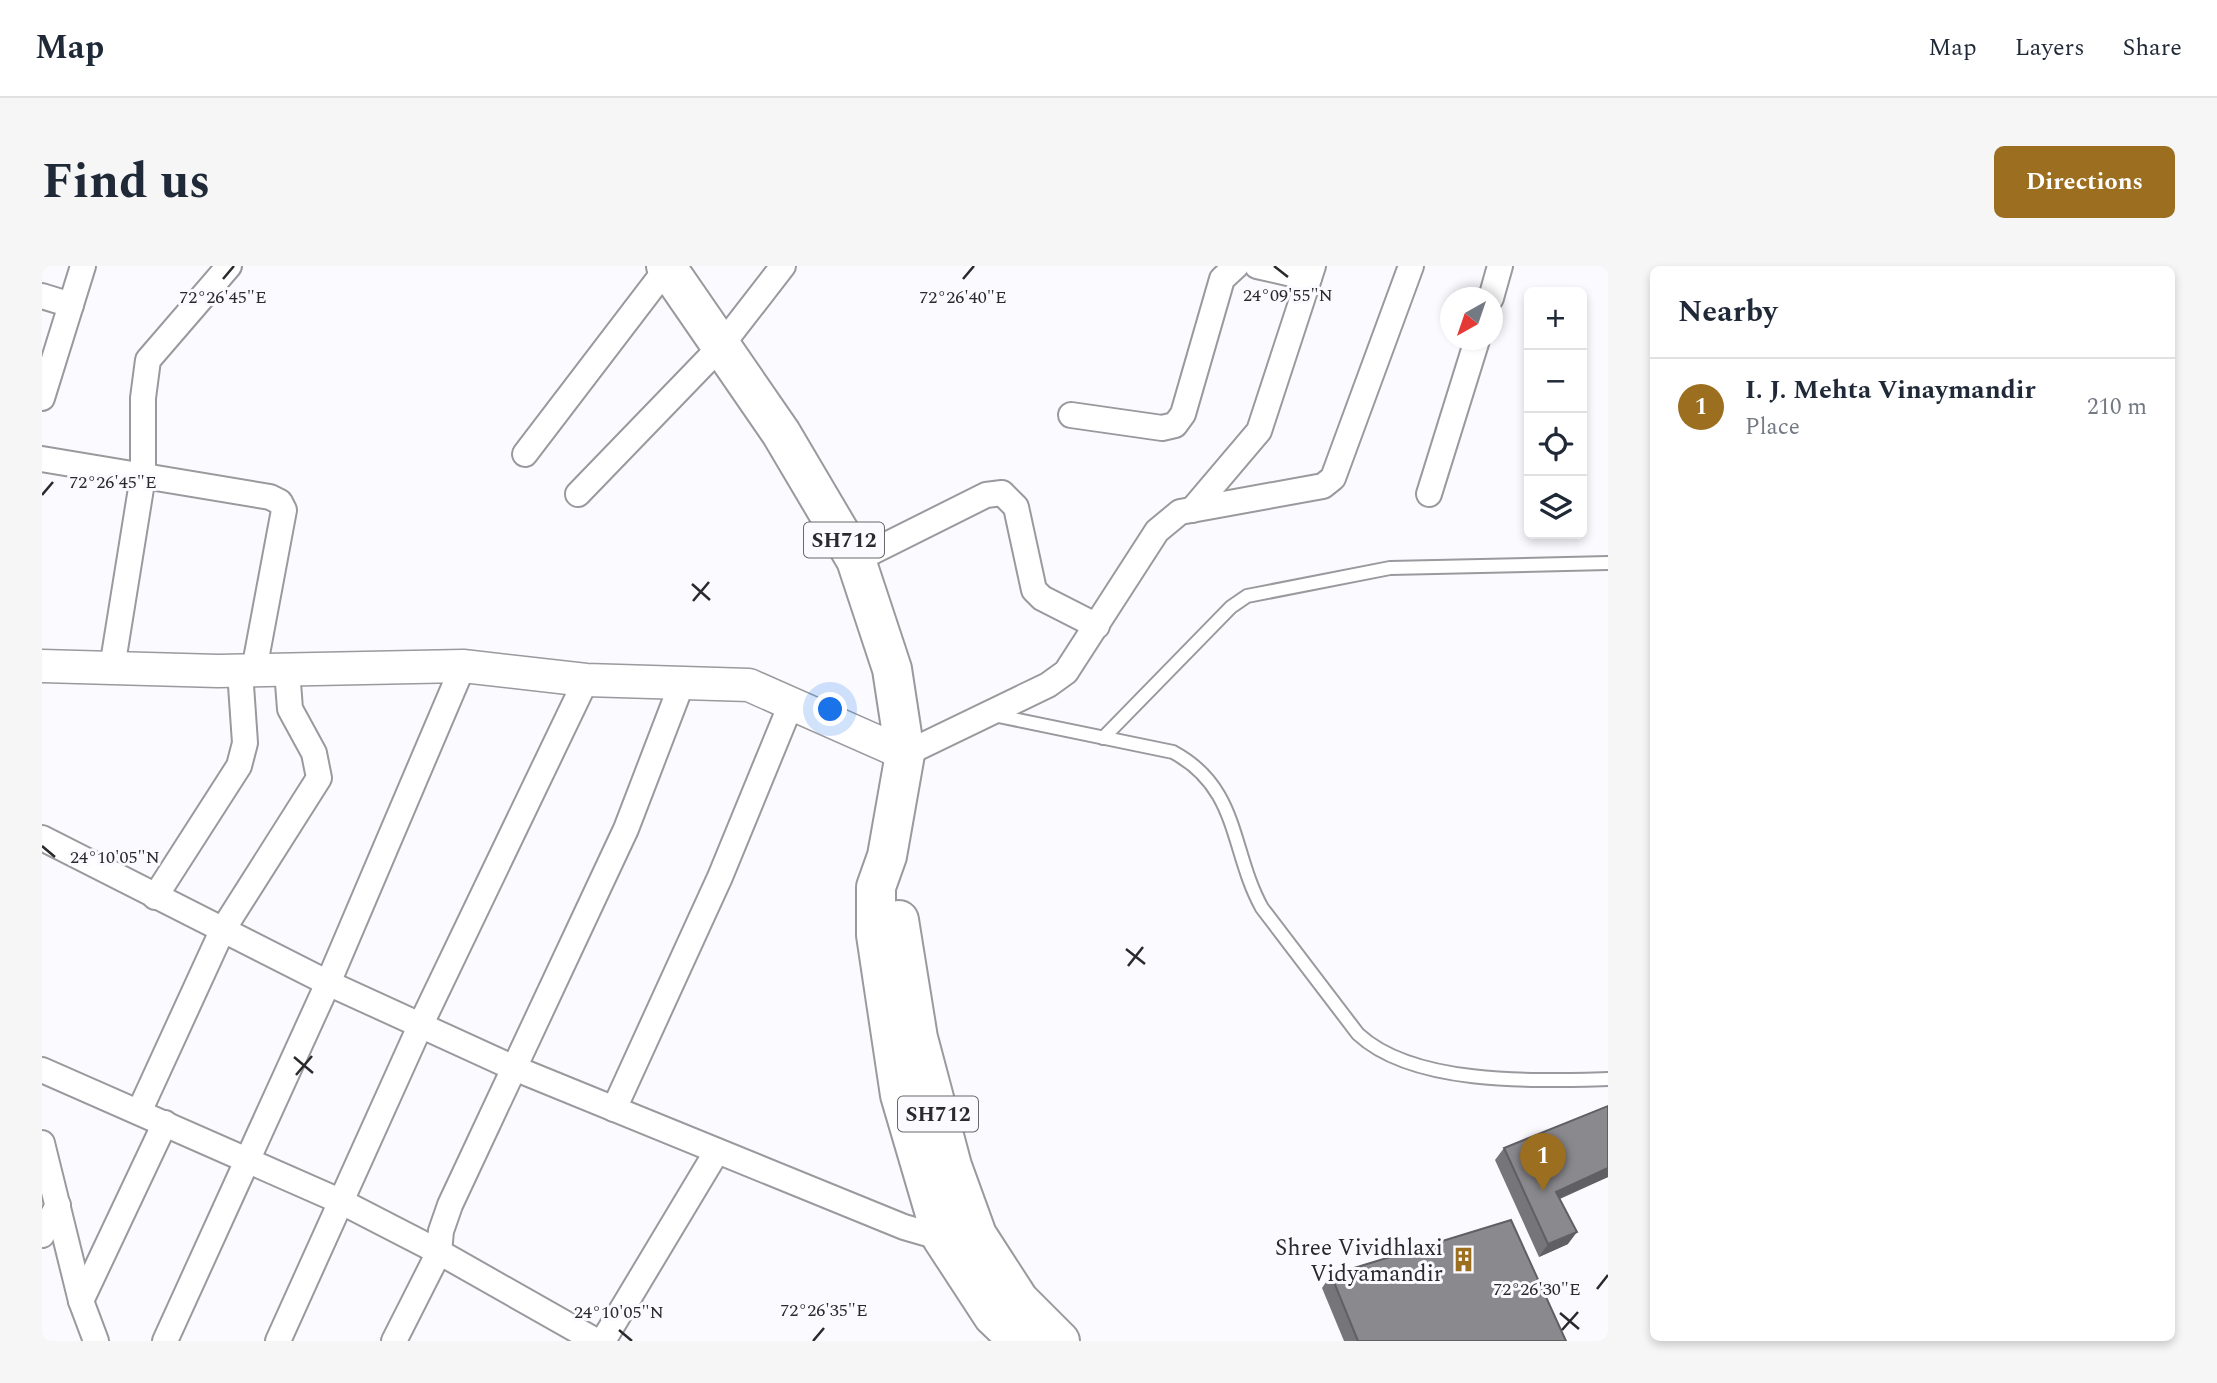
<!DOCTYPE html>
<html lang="en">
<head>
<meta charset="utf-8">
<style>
	body { margin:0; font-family:Spectral,serif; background:#f6f6f7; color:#1f2937 }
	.controls { position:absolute; right:21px; top:21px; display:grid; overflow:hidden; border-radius:10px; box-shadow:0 4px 10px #0003 }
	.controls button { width:63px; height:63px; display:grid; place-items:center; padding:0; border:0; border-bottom:2px solid #e0e1e3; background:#fff; color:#1f2937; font:35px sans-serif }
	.compass { position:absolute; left:1398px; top:21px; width:63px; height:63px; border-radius:50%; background:#fff; box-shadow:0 4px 10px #0003; rotate:220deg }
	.you { position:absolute; left:789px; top:444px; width:24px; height:24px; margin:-18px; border:5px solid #fff; border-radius:50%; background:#1a73e8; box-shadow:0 0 0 10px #1a73e833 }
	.badge { display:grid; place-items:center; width:46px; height:46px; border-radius:50%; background:#9c6e1f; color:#fff; font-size:23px; font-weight:700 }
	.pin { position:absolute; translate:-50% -58px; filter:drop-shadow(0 2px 4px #0008) }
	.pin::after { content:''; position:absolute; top:37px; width:24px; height:21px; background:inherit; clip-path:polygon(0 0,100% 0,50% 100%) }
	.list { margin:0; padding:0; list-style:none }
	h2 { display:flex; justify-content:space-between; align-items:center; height:91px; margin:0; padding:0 28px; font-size:30px }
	h2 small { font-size:23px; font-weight:400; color:#747a83 }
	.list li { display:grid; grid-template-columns:46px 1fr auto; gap:21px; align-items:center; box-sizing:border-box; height:98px; padding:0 28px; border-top:2px solid #e0e1e3 }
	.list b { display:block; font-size:26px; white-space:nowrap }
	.list p { margin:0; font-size:23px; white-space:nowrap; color:#747a83 }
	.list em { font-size:23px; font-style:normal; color:#747a83 }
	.icon { flex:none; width:38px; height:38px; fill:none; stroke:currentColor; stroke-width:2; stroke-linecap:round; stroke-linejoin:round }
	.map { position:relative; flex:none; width:1566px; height:1075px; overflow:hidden; border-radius:10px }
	header { display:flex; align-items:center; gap:42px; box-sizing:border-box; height:98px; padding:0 35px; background:#fff; border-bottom:2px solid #e0e1e3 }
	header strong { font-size:33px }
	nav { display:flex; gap:38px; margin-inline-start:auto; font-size:24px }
	.intro { display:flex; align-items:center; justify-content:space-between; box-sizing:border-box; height:168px; padding:0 42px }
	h1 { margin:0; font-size:49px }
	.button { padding:18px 32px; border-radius:10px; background:#9c6e1f; color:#fff; font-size:24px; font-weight:700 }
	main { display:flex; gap:42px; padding:0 42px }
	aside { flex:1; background:#fff; border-radius:10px; box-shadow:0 4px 10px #0003 }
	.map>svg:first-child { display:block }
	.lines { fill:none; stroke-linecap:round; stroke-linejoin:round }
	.service-casing { stroke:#99999e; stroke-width:16 }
	.minor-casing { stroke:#99999e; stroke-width:28 }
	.tertiary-casing { stroke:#99999e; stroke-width:35 }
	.primary-casing { stroke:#99999e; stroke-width:42 }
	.service { stroke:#fff; stroke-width:12 }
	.minor { stroke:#fff; stroke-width:24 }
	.tertiary { stroke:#fff; stroke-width:32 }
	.primary { stroke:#fff; stroke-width:38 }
	.wall { fill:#76767a }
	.shaded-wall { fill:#606063 }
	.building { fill:#89898e; stroke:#606063; stroke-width:2 }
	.ticks { fill:none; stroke:#2a2a2c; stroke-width:2.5 }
	.labels { text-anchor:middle; stroke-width:6; stroke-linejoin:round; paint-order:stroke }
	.shield { fill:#fafaff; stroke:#68686b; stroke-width:2 }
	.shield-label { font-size:21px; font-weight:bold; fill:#2a2a2c }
	.poi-label { font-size:23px; fill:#2a2a2c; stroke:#fafaff; text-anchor:end }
	.ticks-label { font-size:18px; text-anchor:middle; fill:#2a2a2c; stroke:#fafaff; stroke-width:6; stroke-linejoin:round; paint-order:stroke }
</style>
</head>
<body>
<header>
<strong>Map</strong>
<nav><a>Map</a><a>Layers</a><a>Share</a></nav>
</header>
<div class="intro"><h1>Find us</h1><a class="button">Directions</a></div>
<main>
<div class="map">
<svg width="1566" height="1075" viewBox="0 0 1566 1075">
	<rect width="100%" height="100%" fill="#fafaff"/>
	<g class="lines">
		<defs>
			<g id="service">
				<path d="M952,449L1131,486C1198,522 1188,584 1220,642L1316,768C1372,820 1494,815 1566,813"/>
				<path d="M1061,472L1189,341L1205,330L1348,302L1566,297"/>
			</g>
			<g id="minor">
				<path d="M1215,0L1267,12"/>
				<path d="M0,30L29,39"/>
				<path d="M1449,32L1458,0"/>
				<path d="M0,132L41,0"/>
				<path d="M1029,149L1120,162L1133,159L1141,148L1180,13L1194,0"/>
				<path d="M483,188L625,2"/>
				<path d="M0,193L228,231L238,236L242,244L212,404"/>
				<path d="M536,228L679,80L741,0"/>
				<path d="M1387,228L1435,74"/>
				<path d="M1150,244L1217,165L1271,0"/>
				<path d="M814,294L944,229L960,227L974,241L992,324L1000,332L1055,360"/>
				<path d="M70,402L101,210V132L106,94L187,0"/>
				<path d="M863,488L1006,419L1024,406L1115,265L1138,246L1281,220L1291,212L1369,0"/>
				<path d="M0,572L286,717L472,802L862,961L900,972L910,971"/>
				<path d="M113,631L197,500L203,477L198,405"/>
				<path d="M0,804L300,936L397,986L554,1075"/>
				<path d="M572,843L678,611L749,438"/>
				<path d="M97,846L180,665L277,512L272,487L248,443L245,404"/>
				<path d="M0,877L39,1035L54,1075"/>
				<path d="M0,969L16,939"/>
				<path d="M39,1035L123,857"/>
				<path d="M123,1075L286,717L421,400"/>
				<path d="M236,1075L379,758L544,414"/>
				<path d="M352,1075L397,986L399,965L408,939L584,563L640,417"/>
				<path d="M561,1075L675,885"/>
			</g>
			<path id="tertiary" d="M0,400L176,405L421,400L544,414L707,419L863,488"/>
			<g id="primary">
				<path d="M624,0L739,167L814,294L850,403L863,488L845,590L834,621V669L858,829L900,972L951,1050L977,1075"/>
				<path d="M857,654L876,772L910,900L935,969L977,1034L1018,1075"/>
			</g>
		</defs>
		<use href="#service" class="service-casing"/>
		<use href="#minor" class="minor-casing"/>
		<use href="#tertiary" class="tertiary-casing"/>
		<use href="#primary" class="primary-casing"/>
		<use href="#service" class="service"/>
		<use href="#minor" class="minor"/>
		<use href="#tertiary" class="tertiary"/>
		<use href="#primary" class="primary"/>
	</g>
	<g class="wall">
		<path d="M1566,840V911L1518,933L1526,978L1497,991L1453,894L1462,882Z"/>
		<path d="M1289,1009L1524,1075H1302L1280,1022Z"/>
	</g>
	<g class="shaded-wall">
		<path d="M1566,902V911L1505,938L1514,926Z"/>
		<path d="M1535,966L1526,978L1497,991L1506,978Z"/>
	</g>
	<g class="building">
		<path d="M1566,840V902L1514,926L1535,966L1506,978L1462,882Z"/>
		<path d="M1469,954L1524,1075H1316L1289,1009Z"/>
	</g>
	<path class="ticks" d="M1232,0L1246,11M181,13L192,0M921,13L932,0M0,229L11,216M650,318L668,334M651,335L667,316M0,580L13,591M1084,683L1103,698M1086,700L1101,681M252,791L271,807M254,809L270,790M1555,1023L1566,1009M1518,1047L1537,1063M577,1064L590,1075M1520,1064L1536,1046M771,1075L782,1062"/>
	<defs>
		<symbol id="building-bare" viewBox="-9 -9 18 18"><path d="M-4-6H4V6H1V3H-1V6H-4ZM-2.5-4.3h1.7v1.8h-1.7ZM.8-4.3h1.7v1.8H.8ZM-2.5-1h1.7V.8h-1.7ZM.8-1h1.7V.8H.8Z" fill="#9c6e1f" stroke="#fafaff" stroke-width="2.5" paint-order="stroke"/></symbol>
	</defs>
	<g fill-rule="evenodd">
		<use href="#building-bare" x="1404" y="976" width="35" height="35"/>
	</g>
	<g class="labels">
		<g class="shield">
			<rect x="762" y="256.5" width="80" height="35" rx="5"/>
			<rect x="856" y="830.5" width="80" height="35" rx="5"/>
		</g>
		<g class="shield-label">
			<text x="802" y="281">SH712</text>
			<text x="896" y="855">SH712</text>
		</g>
		<g class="poi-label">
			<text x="1401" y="989">Shree Vividhlaxi<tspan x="1401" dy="26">Vidyamandir</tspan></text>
		</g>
	</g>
	<g class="ticks-label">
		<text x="1246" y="35">24°09'55"N</text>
		<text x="181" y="37">72°26'45"E</text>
		<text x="921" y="37">72°26'40"E</text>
		<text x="71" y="222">72°26'45"E</text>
		<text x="73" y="597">24°10'05"N</text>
		<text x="1495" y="1029">72°26'30"E</text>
		<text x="782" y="1050">72°26'35"E</text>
		<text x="577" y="1052">24°10'05"N</text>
	</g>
</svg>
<div class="controls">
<button>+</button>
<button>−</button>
<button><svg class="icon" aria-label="locate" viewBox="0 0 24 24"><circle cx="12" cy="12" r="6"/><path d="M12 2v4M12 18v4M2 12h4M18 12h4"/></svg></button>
<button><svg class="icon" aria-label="layers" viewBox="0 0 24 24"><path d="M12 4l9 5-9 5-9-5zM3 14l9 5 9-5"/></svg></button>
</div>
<svg class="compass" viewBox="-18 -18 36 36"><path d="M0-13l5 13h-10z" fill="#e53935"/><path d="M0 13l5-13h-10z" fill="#747a83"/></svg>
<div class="you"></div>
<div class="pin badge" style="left:1501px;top:925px">1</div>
</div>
<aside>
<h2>Nearby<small></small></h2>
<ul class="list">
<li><span class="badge">1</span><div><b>I. J. Mehta Vinaymandir</b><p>Place</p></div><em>210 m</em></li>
</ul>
</aside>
</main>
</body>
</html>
